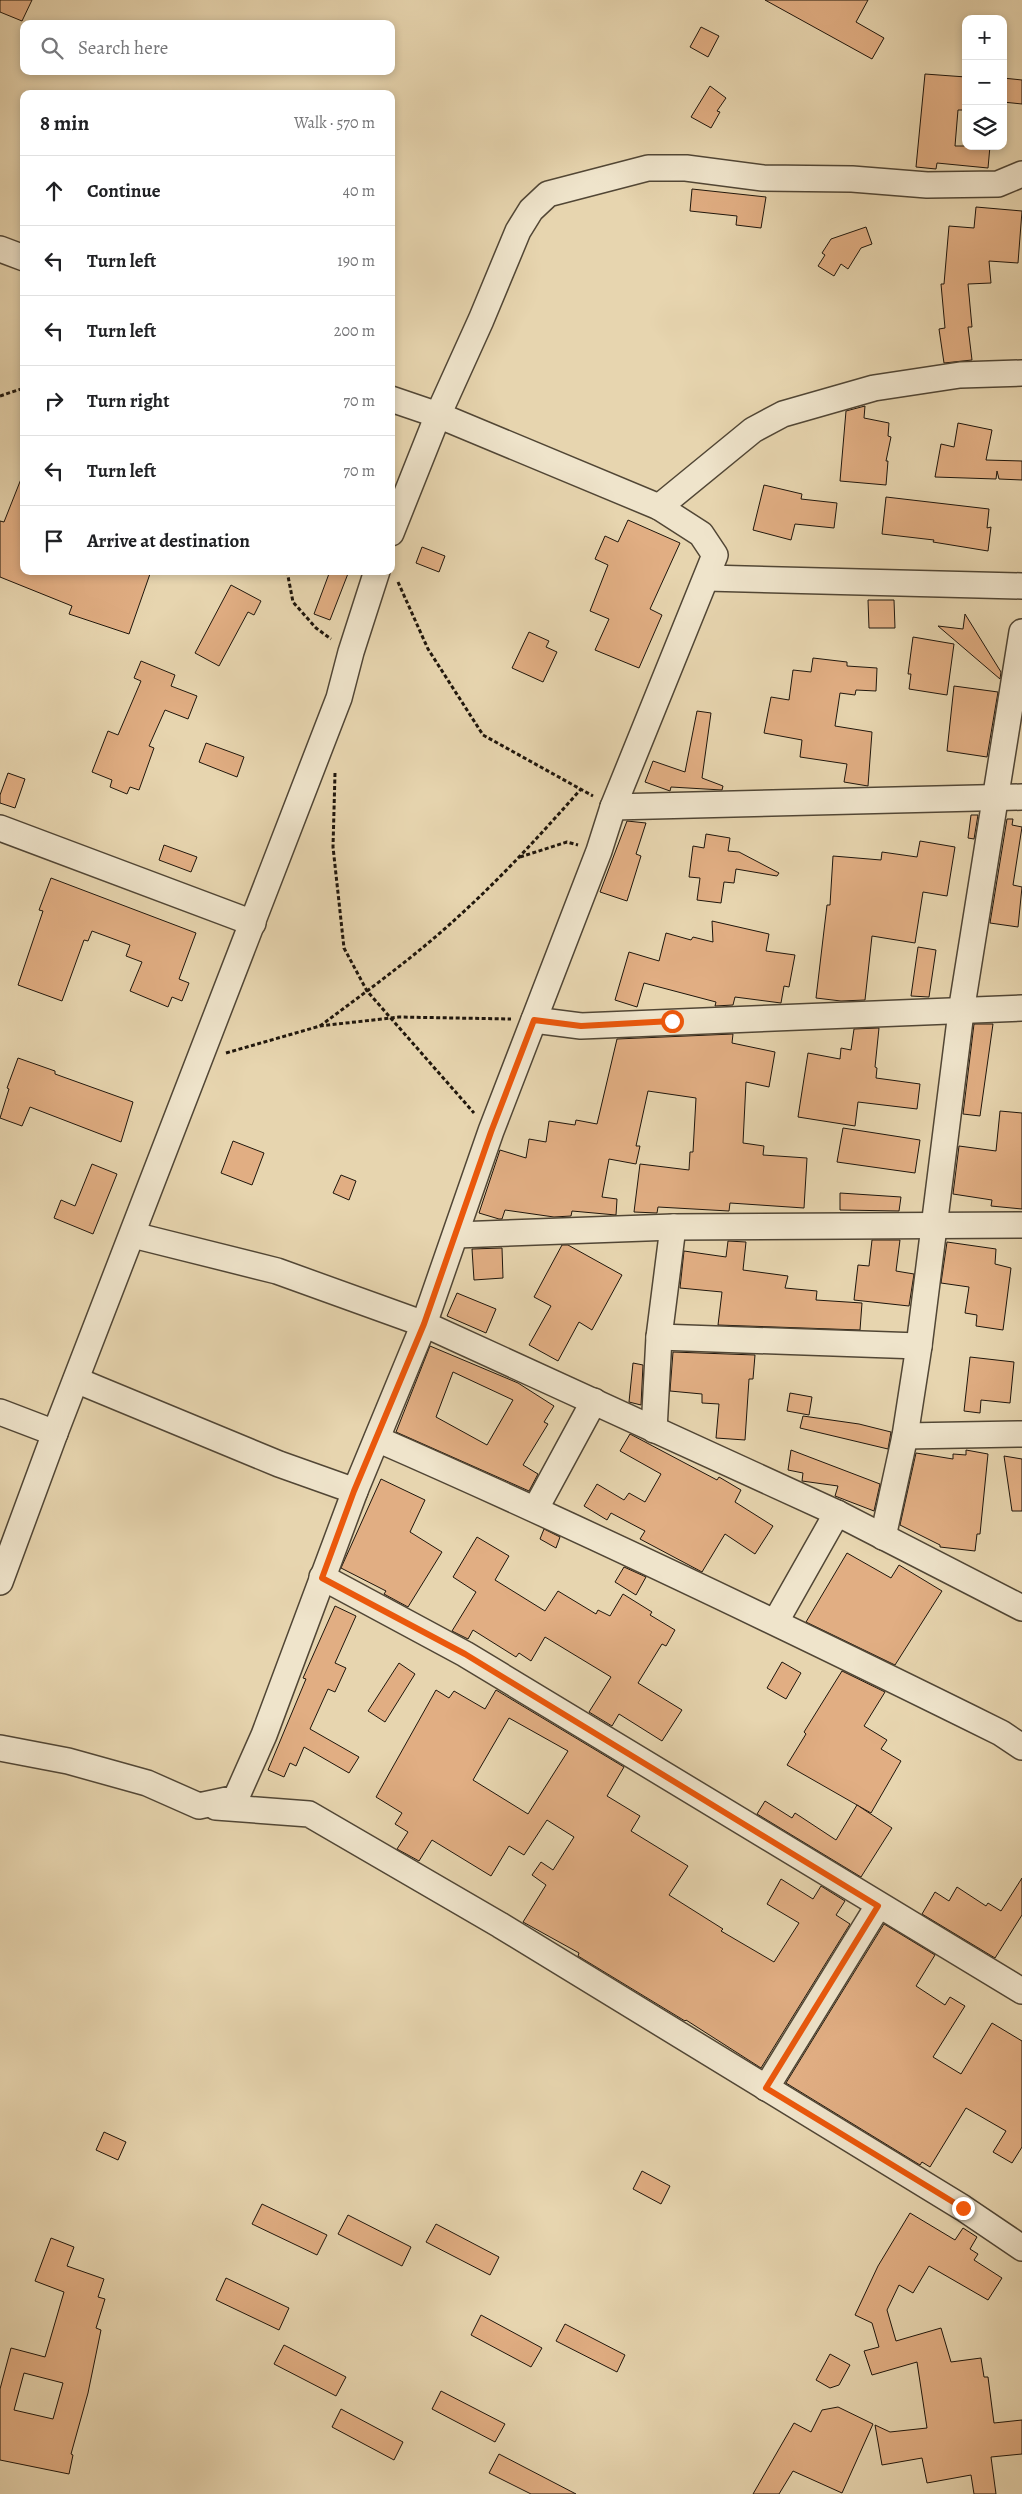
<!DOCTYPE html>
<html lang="en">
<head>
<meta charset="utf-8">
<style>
	body { margin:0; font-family:Alegreya,serif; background:#f6f6f6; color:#202124 }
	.controls { position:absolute; right:15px; top:15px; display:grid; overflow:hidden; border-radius:10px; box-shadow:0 2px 8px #0003 }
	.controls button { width:45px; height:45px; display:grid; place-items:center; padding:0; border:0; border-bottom:1px solid #e0e0e0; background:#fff; color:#202124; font:25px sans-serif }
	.stop { position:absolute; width:15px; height:15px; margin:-11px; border:4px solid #ea580c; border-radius:50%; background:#fff }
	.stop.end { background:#ea580c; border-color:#fff; box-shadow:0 1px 5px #0008 }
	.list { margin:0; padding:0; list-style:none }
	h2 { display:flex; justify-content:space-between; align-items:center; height:65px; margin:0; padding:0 20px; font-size:21px }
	h2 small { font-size:16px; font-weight:400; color:#757577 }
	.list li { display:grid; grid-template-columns:32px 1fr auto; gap:15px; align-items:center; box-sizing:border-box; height:70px; padding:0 20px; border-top:1px solid #e0e0e0 }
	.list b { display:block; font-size:19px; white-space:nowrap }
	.list em { font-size:16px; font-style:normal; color:#757577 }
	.icon { flex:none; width:28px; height:28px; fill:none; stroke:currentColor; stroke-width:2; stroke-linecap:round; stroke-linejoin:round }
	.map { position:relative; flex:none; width:1022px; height:2494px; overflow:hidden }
	.search { position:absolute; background:#fff; box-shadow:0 2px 8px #0003; left:20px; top:20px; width:375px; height:55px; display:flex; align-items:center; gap:12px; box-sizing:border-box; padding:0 18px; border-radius:10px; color:#757577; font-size:19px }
	.panel { position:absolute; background:#fff; box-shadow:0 2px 8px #0003; left:20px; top:90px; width:375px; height:485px; border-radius:10px }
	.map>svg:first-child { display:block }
	.building { fill:#e1ae83; stroke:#1f160c; fill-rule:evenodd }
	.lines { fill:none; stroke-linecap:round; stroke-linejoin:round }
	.minor-casing { stroke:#514635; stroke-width:28 }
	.path { stroke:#1f160c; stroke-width:3; stroke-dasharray:4 2.5; stroke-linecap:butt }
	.minor { stroke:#efe4cb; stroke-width:25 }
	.route { stroke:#ea580c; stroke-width:6 }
</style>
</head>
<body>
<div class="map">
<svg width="1022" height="2494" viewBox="0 0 1022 2494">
	<rect width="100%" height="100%" fill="#e7d5af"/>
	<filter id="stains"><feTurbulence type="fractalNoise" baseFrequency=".004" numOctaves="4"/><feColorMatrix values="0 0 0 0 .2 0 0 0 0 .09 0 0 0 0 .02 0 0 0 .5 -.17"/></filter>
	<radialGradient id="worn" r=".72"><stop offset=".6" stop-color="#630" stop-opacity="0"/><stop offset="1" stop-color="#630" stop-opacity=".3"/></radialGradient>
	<g class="building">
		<path d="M0,0H32L22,21L0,12Z"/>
		<path d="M765,0H868L856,22L884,38L872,59Z"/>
		<path d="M701,27L719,36L708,57L690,47Z"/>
		<path d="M925,74L966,77V110H958L955,146H990L988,168L937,163L936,169L916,167Z"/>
		<path d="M1003,78L1022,80V104L1003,102Z"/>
		<path d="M710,86L726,98L717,111L720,112L711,128L691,117Z"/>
		<path d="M692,189L766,197L761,228L736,225L737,216L690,211Z"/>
		<path d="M976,207L1022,211L1018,263L989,261L991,283L968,284L972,327H968L972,360L944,363L939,329L945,328L941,284H944L949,226L974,228Z"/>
		<path d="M866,227L872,244L861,248L848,269L841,264L834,276L818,266L825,255L822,253L831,239Z"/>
		<path d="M865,406L864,418L889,423L888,436L891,437L886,461H888L886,485L840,481L846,411Z"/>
		<path d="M958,423L992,430L986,460L1022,461V480L999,479L997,471L996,479L935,477L941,444L954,447Z"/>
		<path d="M23,474L24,571H151L129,634L69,614L72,606L0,577V521L4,522Z"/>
		<path d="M764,485L802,494L801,499L837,503L834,528L795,524L791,540L753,530Z"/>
		<path d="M886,497L989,509L987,528L991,527L988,551L933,542L934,540L882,534Z"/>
		<path d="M628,520L680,543L650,609L662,615L639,668L595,650L609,619L590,611L608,565L595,559L605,536L618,542Z"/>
		<path d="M422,547L445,556L439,572L416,563Z"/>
		<path d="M330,571H349L330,620L314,614Z"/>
		<path d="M231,585L261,601L254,615L248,612L219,666L195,653Z"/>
		<path d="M868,600H894L895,628H869Z"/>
		<path d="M965,614L1001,672L1000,679L938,626L963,629Z"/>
		<path d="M529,632L549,641L546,647L557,652L543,682L512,668Z"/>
		<path d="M913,637L954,644L947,695L909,689L911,674H908Z"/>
		<path d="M813,658L847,662V666L877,668L876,691L856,690L855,695L840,693L835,726L872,732L868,786L844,782L847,764L800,757L802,740L764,733L771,697L789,700L793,670L811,672Z"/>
		<path d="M141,661L175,675L171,686L197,696L188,719L165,710L149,746L154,748L139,790L130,787L127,794L110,787L112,780L92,772L108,731L118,735L141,681L134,678Z"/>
		<path d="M954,686L998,692L987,757L947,751Z"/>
		<path d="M697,711L711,713L702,778L723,786L722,790L671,787L670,791L645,782L653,761L685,772Z"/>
		<path d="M206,743L244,757L237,777L199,762Z"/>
		<path d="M8,773L25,779L15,808L0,803V795Z"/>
		<path d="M971,815H978L974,839L968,838Z"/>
		<path d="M1007,819H1013L1012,825L1022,827L1013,885L1022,887L1018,927L990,923Z"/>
		<path d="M627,821L646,823L636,854L641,856L627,901L600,892Z"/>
		<path d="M706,834L730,838L728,851L739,852L779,873L777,876L736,869L734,883L724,882L721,903L697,900L700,878L689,877L693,846L704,848Z"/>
		<path d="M920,841L955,847L947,896L923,892L915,943L872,936L865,1000L841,1001L816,998L827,905H830L833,856L881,860L882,852L917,857Z"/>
		<path d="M164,845L197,857L191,872L159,860Z"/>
		<path d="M51,878L196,933L179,979L189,983L182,1001L172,997L168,1007L130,991L142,962L126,956L130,945L92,931L88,941L84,940L62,1001L18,985L43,911L39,910Z"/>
		<path d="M712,921L769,934L766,951L795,955L789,987L784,986L781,1003L735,997L733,1005L715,1006L716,1002L644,983L637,1007L615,1000L629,952L659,961L666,933L691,940L693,937L713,942Z"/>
		<path d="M918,947L936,950L929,997L911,996Z"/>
		<path d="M974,1024H993L980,1116L963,1114Z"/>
		<path d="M879,1028L875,1067L877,1068L876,1078L920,1084L917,1109L858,1102L855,1126L798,1117L808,1053L840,1059L841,1048L851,1050L854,1029Z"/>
		<path d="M733,1034L732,1043L775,1052L769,1087L746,1082L743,1143L764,1146L763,1155L807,1158L804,1208L730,1203L729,1211L658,1207L657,1213L634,1212L640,1164L689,1170L690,1152H693L696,1098L648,1091L636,1146H640L636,1164L609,1159L602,1197L617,1199L616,1215L572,1211L571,1216L554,1217L505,1210L502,1219H499L479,1213L500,1150L526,1158L529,1139L546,1142L549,1121L575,1125L576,1120L597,1124L617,1039Z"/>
		<path d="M18,1058L55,1071V1074L133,1102L121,1142L30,1107L22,1126L0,1118L9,1089L7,1088Z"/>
		<path d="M1000,1111L1022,1113V1209L991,1206L992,1200L953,1194L959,1146L996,1151Z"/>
		<path d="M843,1128L920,1140L915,1173L837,1162Z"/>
		<path d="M233,1141L264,1153L252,1185L221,1173Z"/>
		<path d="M92,1164L117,1174L93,1234L54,1218L61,1200L75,1206Z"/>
		<path d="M341,1175L356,1181L349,1200L333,1193Z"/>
		<path d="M840,1193L901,1197L899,1211L840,1210Z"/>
		<path d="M872,1240H900L896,1271L914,1274L909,1306L854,1300L858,1265L869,1266Z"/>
		<path d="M728,1241L746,1242L743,1270L788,1276L785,1288L817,1291L816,1300L862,1303L860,1330L718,1325L722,1292L680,1288L684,1251L726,1257Z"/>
		<path d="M947,1242L996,1249L995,1264L1011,1268L1003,1330L976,1326L977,1315L965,1313L969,1287L941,1283Z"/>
		<path d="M562,1245H568L622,1275L592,1330L579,1322L558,1361L529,1345L551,1306L534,1297Z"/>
		<path d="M502,1248L503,1278L474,1280L472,1249Z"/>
		<path d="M457,1293L496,1309L486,1333L447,1316Z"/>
		<path d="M430,1346L518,1383L554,1406L544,1422L548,1424L523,1465L538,1474L529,1491L396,1432ZM453,1372L513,1400L487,1445L436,1417Z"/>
		<path d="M673,1352L755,1355L753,1379H749L745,1440L716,1438L719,1404L702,1403V1394L670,1391Z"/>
		<path d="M970,1357L1014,1362L1010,1403L981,1400L980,1413L964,1411Z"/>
		<path d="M633,1363L643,1365L641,1405L629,1402Z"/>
		<path d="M790,1393L812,1397L809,1415L787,1411Z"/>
		<path d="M803,1416L859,1424L891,1432L888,1449L800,1428Z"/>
		<path d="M630,1434L717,1480L719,1477L741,1490L735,1502L773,1526L755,1554L725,1534L702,1572L640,1539L645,1531L611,1513L607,1520L584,1506L597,1484L624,1500L629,1493L645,1502L661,1474L620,1451Z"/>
		<path d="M791,1450L880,1484L874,1511L835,1496L838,1486L802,1481L803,1473L788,1470Z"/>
		<path d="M966,1450L988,1454L980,1534H977L975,1551L940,1547V1545L900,1525L916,1453L953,1459V1454L966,1455Z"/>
		<path d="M1004,1456L1022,1459V1511H1012Z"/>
		<path d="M381,1479L425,1500L410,1532L442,1552L408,1607L384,1594L386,1591L341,1568Z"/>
		<path d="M544,1529L560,1537L556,1548L540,1539Z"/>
		<path d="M477,1537L509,1556L495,1580L545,1611L558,1591L596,1614L598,1610L610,1616L623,1594L652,1612L650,1615L675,1630L666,1646L662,1644L638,1683L682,1710L662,1741L619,1714L612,1726L589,1712L611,1677L545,1637L531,1661L519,1653L516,1657L473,1630L468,1639L452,1631L476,1592L453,1577Z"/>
		<path d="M847,1553L891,1578L899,1565L942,1591L895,1665L806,1622Z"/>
		<path d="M624,1567L646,1577L636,1595L615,1582Z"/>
		<path d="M335,1606L356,1616L335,1663L346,1668L335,1692L328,1689L310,1729L359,1757L349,1773L304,1747L296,1766L290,1763L284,1777L268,1770L306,1679L303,1678Z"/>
		<path d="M782,1662L801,1673L786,1699L767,1688Z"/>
		<path d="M399,1663L415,1674L385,1722L368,1711Z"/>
		<path d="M842,1671L885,1692L864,1726L887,1740L881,1749L901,1761L871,1813L787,1765L806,1734L804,1732Z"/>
		<path d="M436,1690L449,1698L454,1691L485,1709L496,1690L624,1767L607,1796L640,1816L631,1831L688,1866L669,1895L723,1929L721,1931L774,1962L799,1923L767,1904L781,1879L813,1899L821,1886L845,1901L836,1915L850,1924L761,2068L686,2020L685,2021L578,1956L579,1953L523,1922L546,1885L532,1875L541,1862L553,1870L574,1837L547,1820L524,1855L509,1846L491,1876L432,1840L419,1861L397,1849L408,1832L395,1824L402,1813L376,1797ZM509,1718L568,1751L528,1814L473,1780Z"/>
		<path d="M765,1801L792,1818L795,1813L836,1840L857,1805L892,1828L861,1877L757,1814Z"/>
		<path d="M1022,1878V1915L995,1958L922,1914L935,1892L949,1901L957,1887L986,1906L988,1903L1001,1911Z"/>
		<path d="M884,1924L935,1955L916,1986L945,2005L950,1997L965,2006L933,2057L961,2074L992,2023L1022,2041V2147L1012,2163L993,2152L1006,2131L966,2108L930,2167L922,2162L920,2165L786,2083Z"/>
		<path d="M104,2132L126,2142L118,2160L96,2150Z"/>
		<path d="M642,2171L670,2186L661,2204L633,2189Z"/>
		<path d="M262,2204L327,2235L317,2255L252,2224Z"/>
		<path d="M910,2213L955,2240L963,2228L977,2237L970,2249L978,2254L974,2260L1002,2278L988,2300L929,2266L913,2293L899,2285L887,2310L896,2341L941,2328L951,2362L981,2358L984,2377H988L994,2423L1022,2420V2454L991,2457L996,2494H974L971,2475L927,2483L922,2458L882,2465L875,2425L890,2432L927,2428L917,2362L872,2375L864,2351L879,2347L872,2323L855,2315L878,2266Z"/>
		<path d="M348,2215L411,2247L402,2266L338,2234Z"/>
		<path d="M436,2224L499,2257L490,2275L426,2242Z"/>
		<path d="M51,2238L74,2247L67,2266L104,2279L98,2297L105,2299L96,2328L101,2330L88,2393L71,2454L73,2455L69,2474L0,2460V2389L11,2348L45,2357L64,2292L35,2281ZM24,2373L63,2383L53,2419L14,2410Z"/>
		<path d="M226,2278L289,2308L279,2330L216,2300Z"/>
		<path d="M481,2315L542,2348L531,2367L471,2335Z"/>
		<path d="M565,2324L625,2355L617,2372L556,2341Z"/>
		<path d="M284,2345L346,2377L336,2396L274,2364Z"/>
		<path d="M830,2354L850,2365L839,2385L830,2388L816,2380Z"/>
		<path d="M441,2391L505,2424L495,2442L432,2409Z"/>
		<path d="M838,2407L873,2424L842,2493L793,2471L779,2494H753L794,2423L811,2432L822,2410Z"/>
		<path d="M341,2409L403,2442L394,2460L332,2427Z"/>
		<path d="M499,2454L576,2494H531L489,2473Z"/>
	</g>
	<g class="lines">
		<defs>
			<g id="minor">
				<path d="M0,249L24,258"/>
				<path d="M659,507L753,430L783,414L874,388L960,375L1022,373"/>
				<path d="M391,533L438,415L481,320L518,231L531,210L548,194L648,168H686L763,178L852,179L927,185L998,184L1022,174"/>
				<path d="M707,578L1022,586"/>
				<path d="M613,807L1022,797"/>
				<path d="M0,828L253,923"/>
				<path d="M534,1020L581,1026L1022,1008"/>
				<path d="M133,1235L277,1271L424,1324L837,1513L1022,1608"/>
				<path d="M456,1235L673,1227L1022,1225"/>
				<path d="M659,1337L919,1346"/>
				<path d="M76,1380L279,1464L355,1491"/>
				<path d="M0,1412L55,1433"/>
				<path d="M654,1430L659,1337L673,1227"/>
				<path d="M905,1436L1022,1434"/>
				<path d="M377,1439C588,1531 795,1631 1001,1733L1022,1747"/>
				<path d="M536,1508L594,1401"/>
				<path d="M883,1537L905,1436L919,1346L961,1012L1022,632"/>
				<path d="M322,1577L465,1654L1022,1991"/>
				<path d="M0,1582L55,1433L339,698L351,652L377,571"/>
				<path d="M776,1621L837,1513"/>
				<path d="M0,1748L68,1761L147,1783L199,1806L236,1798L264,1735L355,1491L424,1324L491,1131L599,851L613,807L715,555L701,534L659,507L438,415L391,399"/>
				<path d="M216,1807L309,1814L500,1925L963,2208L1022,2248"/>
				<path d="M766,2088L878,1906"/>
			</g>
		</defs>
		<use href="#minor" class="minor-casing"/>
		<g class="path">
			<path d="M0,396L24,388"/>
			<path d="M287,571L293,602L316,628L331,639"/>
			<path d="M398,582L428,649L483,735L593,796"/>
			<path d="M335,773L333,847L344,948L367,991L474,1113"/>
			<path d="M520,857L567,842L578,845"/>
			<path d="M320,1026C367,991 417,955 460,915C503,876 542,833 581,789"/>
			<path d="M226,1053L320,1026L399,1017L511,1019"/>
		</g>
		<use href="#minor" class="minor"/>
	</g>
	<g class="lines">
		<path class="route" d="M672,1021L581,1026L534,1020L491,1132L424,1324L354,1491L322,1578L465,1654L878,1906L766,2088L963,2208"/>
	</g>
	<rect width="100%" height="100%" filter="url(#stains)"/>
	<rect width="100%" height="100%" fill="url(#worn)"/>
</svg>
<div class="controls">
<button>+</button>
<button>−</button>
<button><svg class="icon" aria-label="layers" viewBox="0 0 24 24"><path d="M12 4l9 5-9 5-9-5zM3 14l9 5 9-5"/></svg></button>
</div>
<div class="stop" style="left:672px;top:1021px"></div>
<div class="stop end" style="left:963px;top:2208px"></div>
<div class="search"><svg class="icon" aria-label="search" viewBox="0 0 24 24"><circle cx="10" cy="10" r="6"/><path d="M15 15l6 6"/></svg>Search here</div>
<section class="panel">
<h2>8 min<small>Walk · 570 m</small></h2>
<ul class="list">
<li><svg class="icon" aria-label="ahead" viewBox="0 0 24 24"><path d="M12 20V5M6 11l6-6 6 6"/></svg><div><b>Continue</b></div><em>40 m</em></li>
<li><svg class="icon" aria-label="left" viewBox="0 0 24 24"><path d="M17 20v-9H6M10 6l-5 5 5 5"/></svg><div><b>Turn left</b></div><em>190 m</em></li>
<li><svg class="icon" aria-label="left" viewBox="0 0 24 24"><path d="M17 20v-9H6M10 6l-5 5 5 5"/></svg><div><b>Turn left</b></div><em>200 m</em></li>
<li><svg class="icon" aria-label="right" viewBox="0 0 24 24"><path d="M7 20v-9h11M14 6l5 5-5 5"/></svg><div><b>Turn right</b></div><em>70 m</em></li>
<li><svg class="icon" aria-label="left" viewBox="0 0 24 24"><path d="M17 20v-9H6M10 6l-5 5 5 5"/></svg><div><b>Turn left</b></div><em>70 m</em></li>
<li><svg class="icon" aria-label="arrive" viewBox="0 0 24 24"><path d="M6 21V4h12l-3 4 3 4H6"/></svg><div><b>Arrive at destination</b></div></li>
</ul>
</section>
</div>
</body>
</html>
